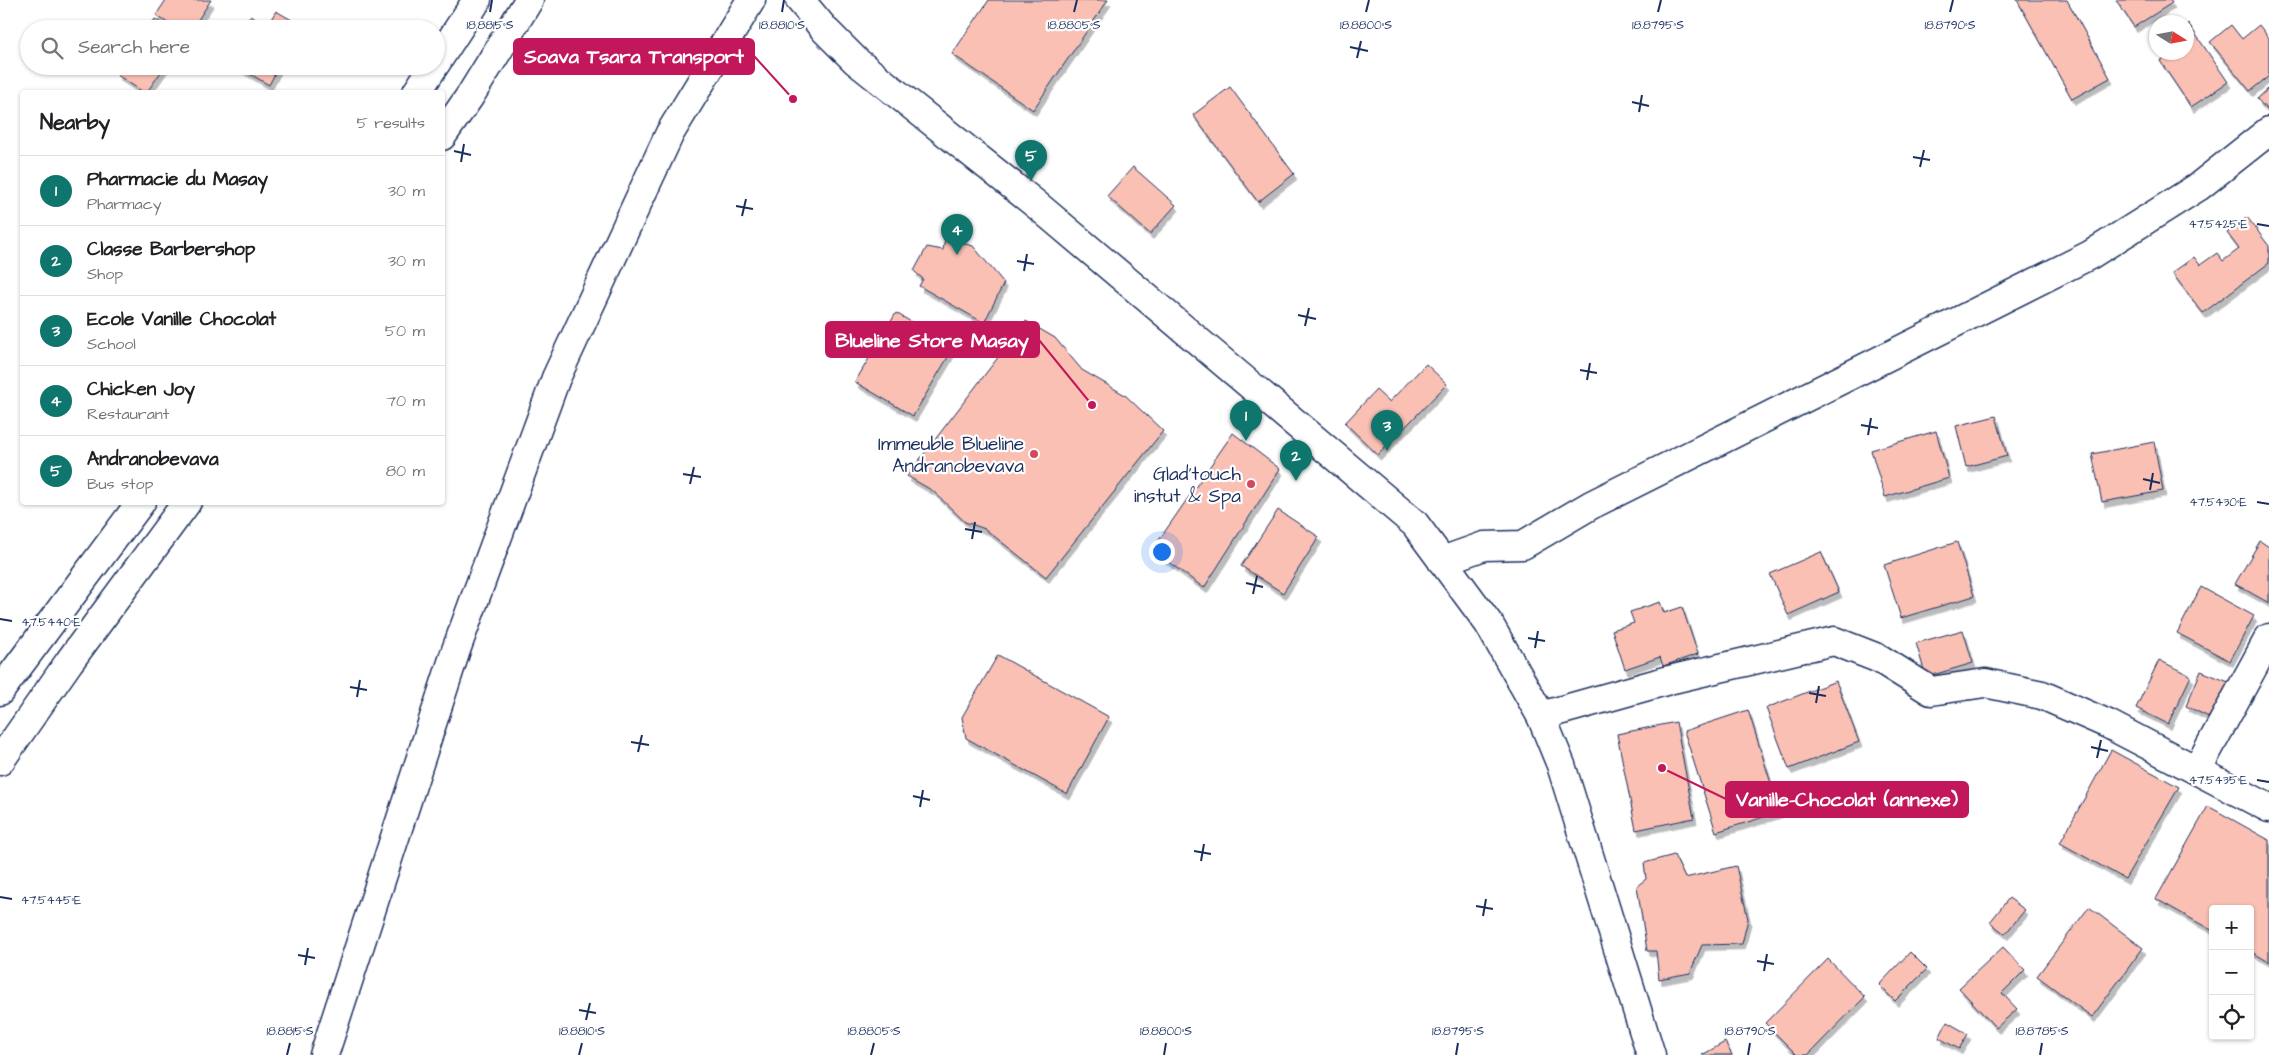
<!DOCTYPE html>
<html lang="en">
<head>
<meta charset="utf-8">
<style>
	body { margin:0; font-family:"Architects Daughter",sans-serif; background:#f6f6f6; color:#202124 }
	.controls { position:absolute; right:15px; bottom:15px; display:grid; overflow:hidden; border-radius:5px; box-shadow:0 1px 4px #0004 }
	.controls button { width:45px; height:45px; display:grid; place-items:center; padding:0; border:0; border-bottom:1px solid #e0e0e0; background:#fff; color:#202124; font:25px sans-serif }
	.compass { position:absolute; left:2149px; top:15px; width:45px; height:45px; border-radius:50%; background:#fff; box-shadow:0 1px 4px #0004; rotate:101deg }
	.you { position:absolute; left:1161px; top:551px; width:18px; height:18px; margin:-12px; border:4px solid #fff; border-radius:50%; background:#1a73e8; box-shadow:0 0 0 8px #1a73e833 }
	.badge { display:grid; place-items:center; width:32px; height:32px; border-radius:50%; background:#0f766e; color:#fff; font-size:16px; font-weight:700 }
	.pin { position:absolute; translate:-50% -41px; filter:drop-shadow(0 1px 2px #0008) }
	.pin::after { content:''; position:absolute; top:26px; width:18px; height:15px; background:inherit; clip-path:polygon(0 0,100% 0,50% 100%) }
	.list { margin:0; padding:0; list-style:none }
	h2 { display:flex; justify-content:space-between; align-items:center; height:65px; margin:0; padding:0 20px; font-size:21px }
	h2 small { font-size:16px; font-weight:400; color:#757577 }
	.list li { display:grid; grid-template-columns:32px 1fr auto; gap:15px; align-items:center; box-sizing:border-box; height:70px; padding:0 20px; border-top:1px solid #e0e0e0 }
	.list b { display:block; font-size:19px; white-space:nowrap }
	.list p { margin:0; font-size:16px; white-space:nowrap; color:#757577 }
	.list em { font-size:16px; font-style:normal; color:#757577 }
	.icon { flex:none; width:28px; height:28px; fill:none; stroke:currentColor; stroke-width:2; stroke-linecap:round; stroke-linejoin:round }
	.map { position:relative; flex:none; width:2269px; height:1055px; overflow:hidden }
	.search { position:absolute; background:#fff; box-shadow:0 1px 4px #0004; left:20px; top:20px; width:425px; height:55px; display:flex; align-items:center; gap:12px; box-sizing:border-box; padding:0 18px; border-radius:28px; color:#757577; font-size:19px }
	.panel { position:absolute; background:#fff; box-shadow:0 1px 4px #0004; left:20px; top:90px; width:425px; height:415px; border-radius:5px }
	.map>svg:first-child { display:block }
	.building { fill:#fac0b4; stroke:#1b2f5e; filter:url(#shadow) }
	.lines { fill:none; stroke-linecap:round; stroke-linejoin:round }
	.street-casing { stroke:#1b2f5e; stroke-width:31 }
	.secondary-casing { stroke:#1b2f5e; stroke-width:31 }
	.street { stroke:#fff; stroke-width:28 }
	.secondary { stroke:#fff; stroke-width:28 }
	.ticks { fill:none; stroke:#1b2f5e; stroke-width:2 }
	.poi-dot { fill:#d1495b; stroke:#fff; stroke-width:2 }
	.labels { text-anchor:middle; stroke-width:4.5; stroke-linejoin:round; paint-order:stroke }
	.poi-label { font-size:19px; fill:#1b2f5e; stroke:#fff; text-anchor:end }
	.ticks-label { font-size:12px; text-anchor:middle; fill:#1b2f5e; stroke:#fff; stroke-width:4.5; stroke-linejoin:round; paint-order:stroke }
	.leader { fill:none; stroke:#c2185b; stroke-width:2 }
	.callout-dot { fill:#c2185b; stroke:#fff; stroke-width:2 }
	.callout { fill:#c2185b; stroke:#c2185b; stroke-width:2 }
	.callout-label { font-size:20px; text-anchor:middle; font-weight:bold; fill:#fff }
</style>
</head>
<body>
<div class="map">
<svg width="2269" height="1055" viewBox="0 0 2269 1055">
	<defs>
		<filter id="shadow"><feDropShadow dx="3" dy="5.5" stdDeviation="0" flood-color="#0004"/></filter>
	</defs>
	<rect width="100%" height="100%" fill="#fff"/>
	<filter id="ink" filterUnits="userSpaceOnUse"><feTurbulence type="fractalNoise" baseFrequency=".02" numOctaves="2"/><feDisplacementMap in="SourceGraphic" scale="10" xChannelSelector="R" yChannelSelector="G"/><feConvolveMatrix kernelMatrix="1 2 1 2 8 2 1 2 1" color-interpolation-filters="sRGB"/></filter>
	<g filter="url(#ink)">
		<g class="building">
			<path d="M166,0H211L192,29H176L156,15Z"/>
			<path d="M989,0H1108L1033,110L952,54Z"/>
			<path d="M2017,0H2067L2110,78L2072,99Z"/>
			<path d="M2116,0H2170L2172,3L2134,27Z"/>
			<path d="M276,11L302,26L301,29H243L250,16L267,26Z"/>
			<path d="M155,19L170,29H148Z"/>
			<path d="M2188,23L2228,82L2191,107L2160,61L2172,52H2186Z"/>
			<path d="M2231,25L2242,39L2259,25L2269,38V76L2250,91L2210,42Z"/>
			<path d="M123,66H165L147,92H143L117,75Z"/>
			<path d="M236,66H279L269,85Z"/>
			<path d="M1230,87L1294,174L1258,202L1193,115Z"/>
			<path d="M2269,88V112L2257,99Z"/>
			<path d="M1133,167L1176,205L1150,234L1107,196Z"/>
			<path d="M2247,217L2269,246V263L2203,313L2172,273L2194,257L2200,265L2217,253L2223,261L2239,249L2227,233Z"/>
			<path d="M945,238L973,246L1004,283L984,323L919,286L923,279L914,271L927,247L943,250Z"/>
			<path d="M896,313L954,347L913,416L855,382Z"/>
			<path d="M1026,321L1055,338L1082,370L1125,395L1163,431L1046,577L985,529L965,522L933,491L907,476Z"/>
			<path d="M1426,364L1447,384L1378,455L1345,423L1376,390L1389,402Z"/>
			<path d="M1996,416L2007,456L1966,467L1956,426Z"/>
			<path d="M1936,431L1949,478L1885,497L1871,450Z"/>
			<path d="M1233,433L1280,469L1204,588L1152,550Z"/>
			<path d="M2154,442L2163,491L2102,502L2092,454Z"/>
			<path d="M1278,510L1319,537L1283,593L1241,566Z"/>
			<path d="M2260,541L2269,547V603L2235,584Z"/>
			<path d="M1957,542L1974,596L1901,618L1884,565Z"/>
			<path d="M1821,552L1839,592L1788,615L1770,574Z"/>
			<path d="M2201,587L2254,616L2230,661L2177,633Z"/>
			<path d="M1660,602L1664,613L1682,607L1698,654L1663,666L1660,657L1625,669L1612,630L1634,623L1630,612Z"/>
			<path d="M1963,630L1973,663L1926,677L1916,643Z"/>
			<path d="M998,655L1109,717L1067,794L966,738L962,717Z"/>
			<path d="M2159,660L2191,676L2168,724L2136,708Z"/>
			<path d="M2201,671L2231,683L2215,720L2186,706Z"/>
			<path d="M1836,681L1859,742L1789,769L1766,708Z"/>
			<path d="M1748,710L1780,812L1716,832L1684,731Z"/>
			<path d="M1676,722L1694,818L1636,830L1617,734Z"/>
			<path d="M2111,750L2179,787L2125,879L2060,843Z"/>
			<path d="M2208,806L2269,840V962L2250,951V909H2213V931L2156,899Z"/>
			<path d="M1674,855L1685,878L1736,866L1748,919L1742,944L1702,945L1690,973L1659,979L1656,951H1647L1637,886L1646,879L1644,863Z"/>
			<path d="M2009,898L2025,910L2005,934L1990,922Z"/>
			<path d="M2089,907L2143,948L2092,1017L2037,976Z"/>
			<path d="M2003,947L2025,970L2002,993L2017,1009L1996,1028L1959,988Z"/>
			<path d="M1910,952L1927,969L1895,1001L1879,985Z"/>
			<path d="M1828,959L1865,997L1808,1055H1797L1765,1023Z"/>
			<path d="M1947,1022L1968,1034L1959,1049L1939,1038Z"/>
			<path d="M1725,1042L1732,1055H1702Z"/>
		</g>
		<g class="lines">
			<defs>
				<g id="street">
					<path d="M1442,561L1484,546L1523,545L1591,505L2090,255L2198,187L2269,131"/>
					<path d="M1541,716L1669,680L1834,641L1880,659L1931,691L1985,683L2042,695L2108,724L2269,808"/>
					<path d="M2197,770L2269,638"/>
					<path d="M324,1055L456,650L556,378L670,133L751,0"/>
				</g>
				<g id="secondary">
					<path d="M800,0L825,30L856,61L1038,206L1415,524L1489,624L1541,716L1561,765L1651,1055"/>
					<path d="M436,63L477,0"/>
					<path d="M417,92L434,66"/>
					<path d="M442,136L470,96L529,0"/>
					<path d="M0,691L141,502"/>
					<path d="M0,761L69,662L187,502"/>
				</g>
			</defs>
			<use href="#street" class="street-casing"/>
			<use href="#secondary" class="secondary-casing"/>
			<use href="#street" class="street"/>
			<use href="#secondary" class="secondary"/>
		</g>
	</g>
	<path class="ticks" d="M490,12L492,0M782,12L784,0M1074,12L1077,0M1366,12L1369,0M1658,12L1661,0M1950,12L1953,0M1350,47L1368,51M1357,58L1361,41M1632,102L1649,106M1639,112L1642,95M454,151L471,155M1913,157L1930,160M461,162L464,144M1920,167L1924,150M736,206L753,209M742,216L746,199M2257,224L2269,226M1017,261L1034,264M1024,271L1027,254M1298,315L1316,319M1305,326L1309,308M1580,370L1597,373M1587,380L1590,363M1861,425L1878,428M1868,435L1871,418M683,474L701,477M2143,479L2160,483M690,484L694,467M2150,490L2153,473M2257,502L2269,504M965,529L982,532M972,539L975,522M1246,583L1263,587M1253,594L1257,576M0,619L12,621M1528,638L1545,641M1535,648L1538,631M350,687L367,690M1809,693L1826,696M357,697L360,680M1816,703L1819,686M631,742L649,745M2091,747L2108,751M638,752L642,735M2097,758L2101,740M2257,780L2269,782M913,796L930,800M920,807L923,790M1194,851L1211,854M1201,861L1204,844M0,897L12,899M1476,906L1493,909M1483,916L1486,899M298,955L315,958M1757,961L1774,964M305,965L308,948M1764,971L1767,954M579,1010L596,1013M586,1020L590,1003M287,1055L290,1043M579,1055L582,1043M871,1055L874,1043M1164,1055L1166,1043M1456,1055L1458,1043M1748,1055L1750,1043M2040,1055L2042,1043"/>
	<g class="poi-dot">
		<circle cx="1034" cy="454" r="5"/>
		<circle cx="1251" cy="484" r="5"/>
	</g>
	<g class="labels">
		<g class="poi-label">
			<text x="1024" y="450">Immeuble Blueline<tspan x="1024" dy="22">Andranobevava</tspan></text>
			<text x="1241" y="480">Glad'touch<tspan x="1241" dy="22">instut &amp; Spa</tspan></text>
		</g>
	</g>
	<g class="ticks-label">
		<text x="490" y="29">18.8815°S</text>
		<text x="782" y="29">18.8810°S</text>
		<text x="1074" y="29">18.8805°S</text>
		<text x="1366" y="29">18.8800°S</text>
		<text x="1658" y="29">18.8795°S</text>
		<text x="1950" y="29">18.8790°S</text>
		<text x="2218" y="228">47.5425°E</text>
		<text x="2218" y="506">47.5430°E</text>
		<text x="51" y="626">47.5440°E</text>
		<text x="2218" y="784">47.5435°E</text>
		<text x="51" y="904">47.5445°E</text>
		<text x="290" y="1035">18.8815°S</text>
		<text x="582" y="1035">18.8810°S</text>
		<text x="874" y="1035">18.8805°S</text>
		<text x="1166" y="1035">18.8800°S</text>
		<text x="1458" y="1035">18.8795°S</text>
		<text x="1750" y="1035">18.8790°S</text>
		<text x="2042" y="1035">18.8785°S</text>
	</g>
	<path class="leader" d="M793 99L754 56M1092 405L1039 340M1662 768L1726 799"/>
	<g class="callout-dot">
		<circle cx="793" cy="99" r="5"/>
		<circle cx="1092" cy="405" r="5"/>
		<circle cx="1662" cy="768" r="5"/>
	</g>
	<g class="callout">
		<rect x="514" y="39" width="240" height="35" rx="5"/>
		<rect x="826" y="322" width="213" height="35" rx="5"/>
		<rect x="1726" y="782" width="242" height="35" rx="5"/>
	</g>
	<g class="callout-label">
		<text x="634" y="63">Soava Tsara Transport</text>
		<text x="932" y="347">Blueline Store Masay</text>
		<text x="1847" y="806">Vanille-Chocolat (annexe)</text>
	</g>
</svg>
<div class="controls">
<button>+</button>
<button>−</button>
<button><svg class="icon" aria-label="locate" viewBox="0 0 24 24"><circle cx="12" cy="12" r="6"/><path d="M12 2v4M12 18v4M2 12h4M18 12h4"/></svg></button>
</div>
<svg class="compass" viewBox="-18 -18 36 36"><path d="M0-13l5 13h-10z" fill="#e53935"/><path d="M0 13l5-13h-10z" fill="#757577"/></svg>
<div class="you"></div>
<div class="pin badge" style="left:1246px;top:441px">1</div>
<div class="pin badge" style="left:1296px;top:481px">2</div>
<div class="pin badge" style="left:1387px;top:451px">3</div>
<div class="pin badge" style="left:957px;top:255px">4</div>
<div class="pin badge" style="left:1031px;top:181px">5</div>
<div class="search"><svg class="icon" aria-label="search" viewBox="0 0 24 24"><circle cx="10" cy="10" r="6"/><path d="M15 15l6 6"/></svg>Search here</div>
<section class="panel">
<h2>Nearby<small>5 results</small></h2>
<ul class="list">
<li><span class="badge">1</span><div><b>Pharmacie du Masay</b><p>Pharmacy</p></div><em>30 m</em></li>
<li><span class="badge">2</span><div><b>Classe Barbershop</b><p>Shop</p></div><em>30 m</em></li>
<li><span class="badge">3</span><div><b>Ecole Vanille Chocolat</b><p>School</p></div><em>50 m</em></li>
<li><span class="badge">4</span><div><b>Chicken Joy</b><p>Restaurant</p></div><em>70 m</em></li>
<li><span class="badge">5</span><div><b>Andranobevava</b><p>Bus stop</p></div><em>80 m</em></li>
</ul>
</section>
</div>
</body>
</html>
